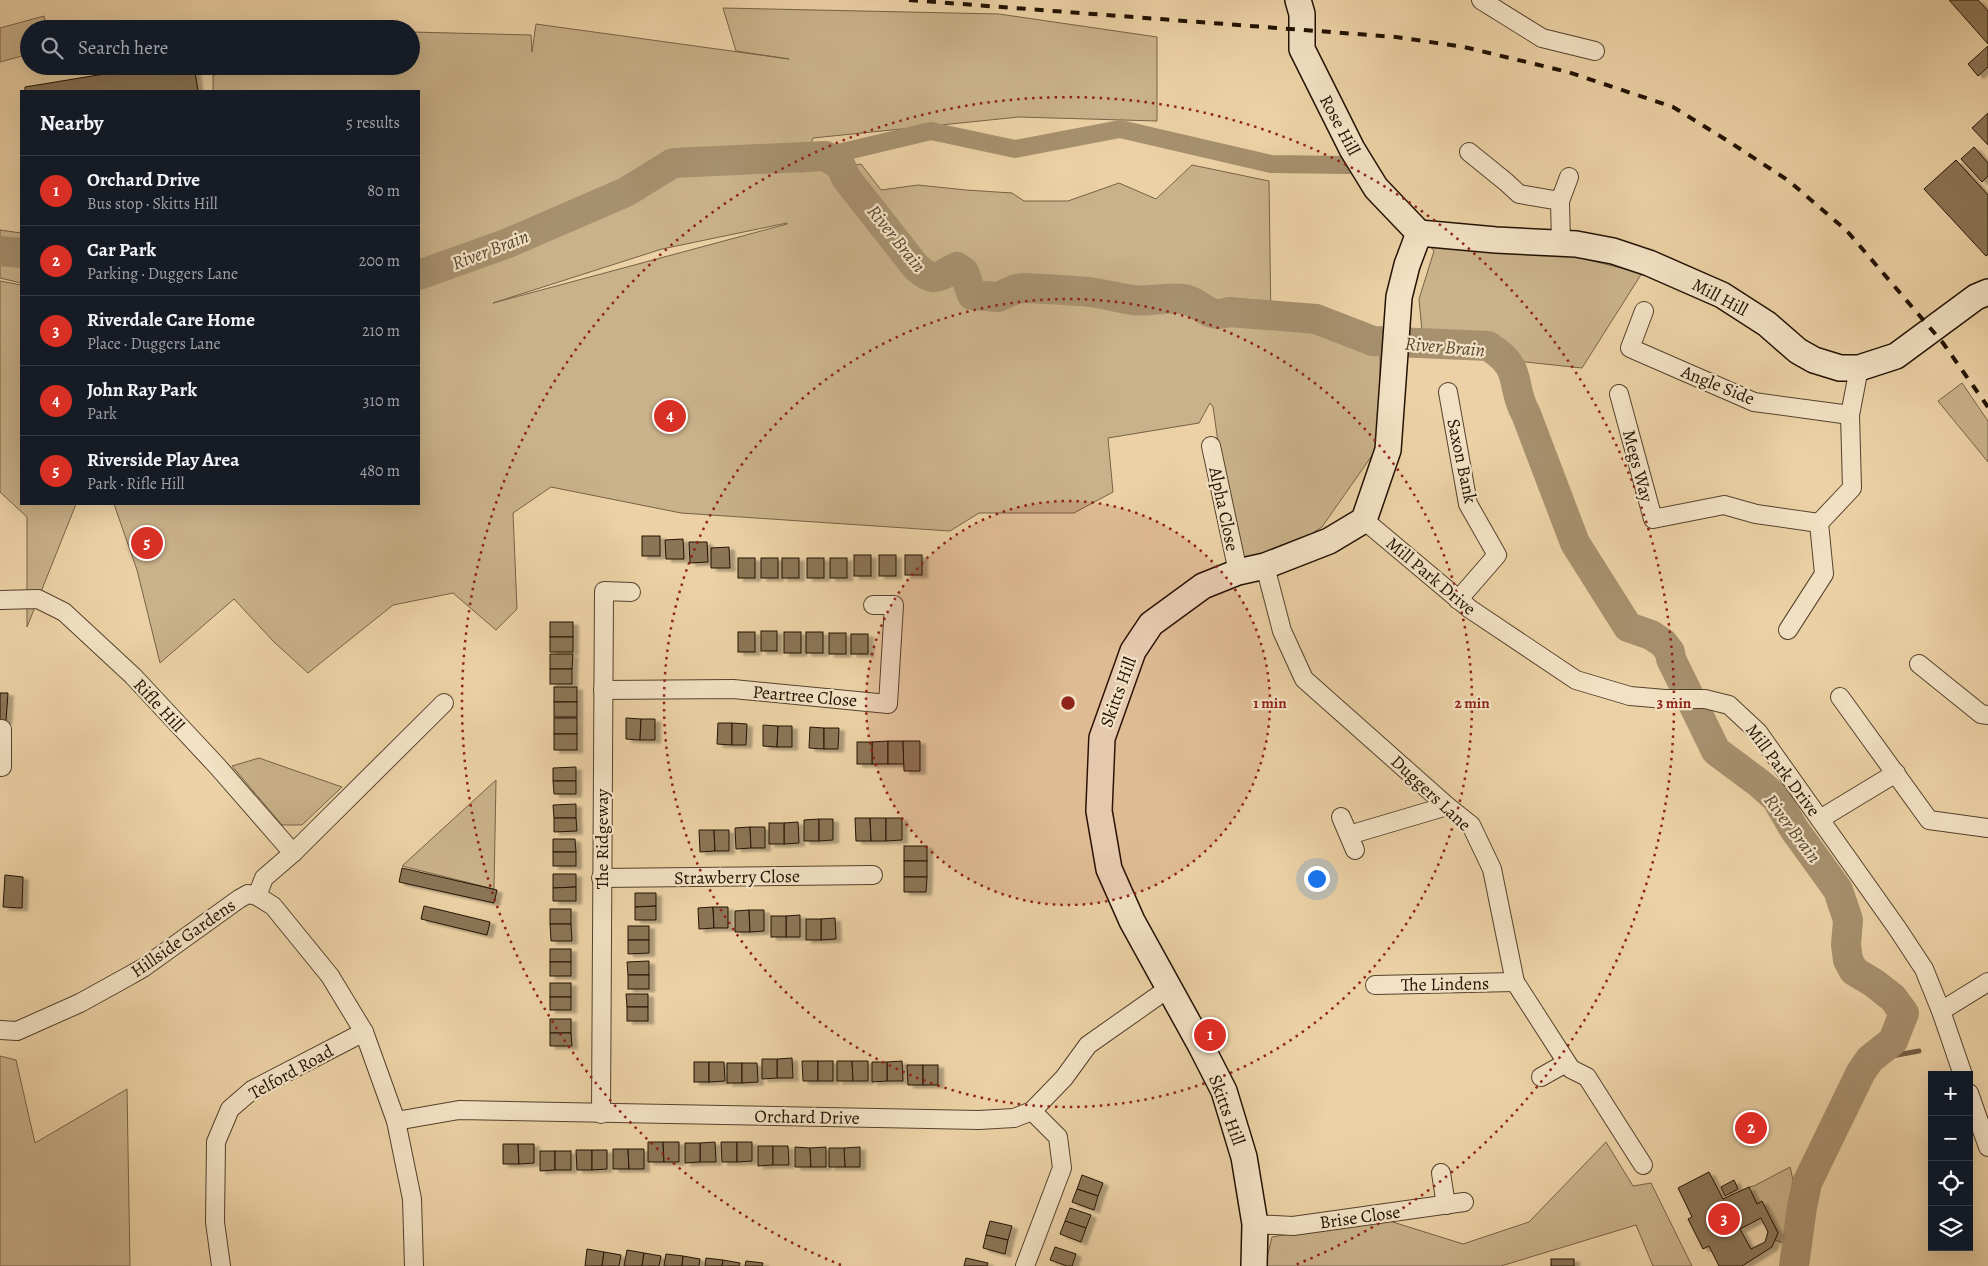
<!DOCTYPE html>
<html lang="en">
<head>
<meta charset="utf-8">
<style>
	body { margin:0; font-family:Alegreya,serif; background:#20242c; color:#f1f3f6 }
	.controls { position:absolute; right:15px; bottom:15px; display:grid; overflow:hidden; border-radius:0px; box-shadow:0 5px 20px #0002 }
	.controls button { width:45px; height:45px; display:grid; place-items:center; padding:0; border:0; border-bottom:1px solid #363941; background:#171b24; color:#f1f3f6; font:25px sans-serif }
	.you { position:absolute; left:1316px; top:878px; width:18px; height:18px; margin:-12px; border:4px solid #fff; border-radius:50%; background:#1a73e8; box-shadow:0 0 0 8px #1a73e833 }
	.badge { display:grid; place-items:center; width:32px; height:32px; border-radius:50%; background:#d93025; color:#fff; font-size:16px; font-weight:700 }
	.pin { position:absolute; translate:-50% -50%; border:2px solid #fff; box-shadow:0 1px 5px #0006 }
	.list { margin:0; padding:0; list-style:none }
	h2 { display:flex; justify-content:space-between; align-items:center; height:65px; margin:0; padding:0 20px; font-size:21px }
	h2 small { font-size:16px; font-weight:400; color:#9ea1a6 }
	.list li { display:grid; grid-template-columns:32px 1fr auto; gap:15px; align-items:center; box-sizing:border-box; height:70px; padding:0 20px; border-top:1px solid #363941 }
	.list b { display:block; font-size:19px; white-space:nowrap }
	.list p { margin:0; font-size:16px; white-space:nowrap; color:#9ea1a6 }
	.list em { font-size:16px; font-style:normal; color:#9ea1a6 }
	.icon { flex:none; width:28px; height:28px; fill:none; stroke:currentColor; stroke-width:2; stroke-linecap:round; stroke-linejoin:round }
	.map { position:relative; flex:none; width:1988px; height:1266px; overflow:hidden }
	.search { position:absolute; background:#171b24; box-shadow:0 5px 20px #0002; left:20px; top:20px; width:400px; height:55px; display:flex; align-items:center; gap:12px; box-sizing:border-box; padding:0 18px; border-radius:28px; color:#9ea1a6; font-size:19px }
	.panel { position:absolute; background:#171b24; box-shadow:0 5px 20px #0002; left:20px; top:90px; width:400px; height:415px; border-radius:0px }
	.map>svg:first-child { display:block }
	.green { fill:#c9b189; stroke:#766246; fill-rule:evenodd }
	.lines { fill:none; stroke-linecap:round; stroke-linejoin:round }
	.stream { stroke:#725e43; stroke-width:5 }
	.canal { stroke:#a7906e; stroke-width:18 }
	.river { stroke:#a7906e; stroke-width:30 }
	.building { fill:#8b7557; stroke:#221203; fill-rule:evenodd; filter:url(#shadow) }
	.street-casing { stroke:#54422c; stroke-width:20 }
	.secondary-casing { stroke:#221203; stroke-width:28 }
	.street { stroke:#f2e1c4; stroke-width:18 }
	.secondary { stroke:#f2e1c4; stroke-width:25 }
	.rail { stroke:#221203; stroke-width:4; stroke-dasharray:9 9; stroke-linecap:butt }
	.ring { fill:none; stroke:#8f2418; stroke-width:2.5; stroke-dasharray:2.5 5 }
	.labels { text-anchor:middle; stroke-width:4.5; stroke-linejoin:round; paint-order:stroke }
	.street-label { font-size:18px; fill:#221203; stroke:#f2e1c4 }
	.water-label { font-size:19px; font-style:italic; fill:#57442e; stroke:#f2e1c4 }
	.centre { fill:#8f2418; stroke:#f2e1c4; stroke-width:2.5 }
	.ring-label { font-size:15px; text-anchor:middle; font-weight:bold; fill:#8f2418; stroke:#f2e1c4; stroke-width:4.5; stroke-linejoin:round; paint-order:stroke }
</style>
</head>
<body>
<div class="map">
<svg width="1988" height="1266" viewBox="0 0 1988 1266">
	<defs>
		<filter id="shadow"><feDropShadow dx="5.5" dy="3" stdDeviation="1" flood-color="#0004"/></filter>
	</defs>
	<rect width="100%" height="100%" fill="#ebd1a5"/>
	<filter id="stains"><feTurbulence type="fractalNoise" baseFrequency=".004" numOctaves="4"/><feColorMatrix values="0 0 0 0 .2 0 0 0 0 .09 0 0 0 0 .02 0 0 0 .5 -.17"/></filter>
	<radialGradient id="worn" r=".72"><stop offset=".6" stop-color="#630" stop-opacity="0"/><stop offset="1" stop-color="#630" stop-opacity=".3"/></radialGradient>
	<g class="green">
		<path d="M723,8L999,14L1157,37V121L1019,117L813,138L801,172L861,164L881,190L918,185L966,190L1012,193L1024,201H1068L1119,183L1156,199L1192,165L1269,181L1271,324L1287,325L1380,352V444L1322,527L1305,538L1242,561L1228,511L1213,407L1210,403L1199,423L1108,438L1113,492L1074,513H979L950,531L681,513L551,487L513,513L517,609L496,630L453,593L393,605L308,673L274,642L234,599L160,663L137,570L114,504H419V91H213V76L232,66H411V32L531,35L532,52L536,24L789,59L736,51ZM787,223V224L493,303L662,249Z"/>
		<path d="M44,16L48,29H29V54L0,62V28Z"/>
		<path d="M0,230L21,233V283L0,278Z"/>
		<path d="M1419,233L1560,253L1642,273L1582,368L1507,360L1484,334L1422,331L1419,299L1434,251Z"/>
		<path d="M0,281L21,285V504H76L27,627V517L0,492Z"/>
		<path d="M1962,383L1988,421V462L1938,401Z"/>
		<path d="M259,758L342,787L302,825H282L232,766Z"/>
		<path d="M496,780L494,889L402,866Z"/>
		<path d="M0,1056L16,1060L35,1143L127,1089L130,1266H0Z"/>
		<path d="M1606,1142L1633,1186L1651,1183L1692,1266H1653L1636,1225L1501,1266H1265L1272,1237L1380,1218L1463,1244L1529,1222Z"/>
		<path d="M1790,1167C1797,1192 1796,1220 1786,1244L1775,1240L1778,1232L1762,1202L1757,1204L1749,1187L1754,1186Z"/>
	</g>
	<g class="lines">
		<path class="stream" d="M1861,1072L1886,1057L1919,1051"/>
		<path class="canal" d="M826,156L931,131L1015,149L1120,129L1271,164L1348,165"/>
		<g class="river">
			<path d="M0,251L21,253"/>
			<path d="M419,275L508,243L626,192L673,163L826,156L841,166L846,178L916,267C935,284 937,277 957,267L964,272L972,295L998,297L1016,289L1024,288C1046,289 1069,290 1090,292C1105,294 1118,298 1132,300C1149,302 1166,297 1183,299C1201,301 1207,320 1229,312L1316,319L1373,341L1488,346C1525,369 1509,384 1526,414L1575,543L1628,627L1651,635L1663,643L1670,652L1671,659L1716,751L1759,783L1776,798L1794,829L1838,890L1848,920L1846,945L1848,960L1854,971L1874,983L1893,998L1904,1013L1893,1041L1870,1059L1861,1072L1807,1183L1802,1207L1794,1266"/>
		</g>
	</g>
	<g class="building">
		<path d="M1949,0H1978L1988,11V44Z"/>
		<path d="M1988,46V67L1978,76L1968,64Z"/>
		<path d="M153,66H194L198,91H25V87Z"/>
		<path d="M1988,113V145L1972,128Z"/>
		<path d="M1974,147L1988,163V176L1982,182L1961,159Z"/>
		<path d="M1956,160L1988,195V254L1986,256L1924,189Z"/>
		<rect x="642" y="536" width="18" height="20"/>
		<path d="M683,539L684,559H666L665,540Z"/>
		<path d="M689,542H707L708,562L690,563Z"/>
		<path d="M729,547L730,568H711V548Z"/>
		<rect x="854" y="555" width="17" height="21"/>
		<rect x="879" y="555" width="17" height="21"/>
		<rect x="905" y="555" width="17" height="20"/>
		<rect x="738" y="558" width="17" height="20"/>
		<rect x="761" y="558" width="17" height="20"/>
		<rect x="782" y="558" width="17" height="20"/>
		<rect x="807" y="558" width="17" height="20"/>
		<rect x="830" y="558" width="17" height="20"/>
		<rect x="550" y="622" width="23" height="15"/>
		<rect x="761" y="631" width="16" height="20"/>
		<rect x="738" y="632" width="17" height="20"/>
		<rect x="784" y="632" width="17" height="21"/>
		<rect x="806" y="632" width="17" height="21"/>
		<rect x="829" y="633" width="17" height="21"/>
		<rect x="851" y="634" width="17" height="20"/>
		<rect x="550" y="637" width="23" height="15"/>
		<path d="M550,654H573L572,669H550Z"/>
		<rect x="550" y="669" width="22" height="15"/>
		<rect x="554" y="687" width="23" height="15"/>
		<path d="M0,693H8L6,721H0Z"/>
		<rect x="554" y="702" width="23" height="15"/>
		<rect x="554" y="718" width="23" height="16"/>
		<path d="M626,718L641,719L640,740L626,739Z"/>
		<path d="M641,719H655V740H640Z"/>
		<path d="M718,723H732V745L717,744Z"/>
		<path d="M732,723L747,724L746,745H732Z"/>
		<path d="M763,725L778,726L777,747L763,746Z"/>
		<path d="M778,726H792V747H777Z"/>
		<path d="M810,727L824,728V749L809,748Z"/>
		<path d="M824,728H839L838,749H824Z"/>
		<rect x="554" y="734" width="23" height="16"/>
		<path d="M888,741V764H872V742Z"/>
		<path d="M888,741H903L904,764H888Z"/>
		<path d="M903,741H920V771H904Z"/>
		<rect x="857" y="742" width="15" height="22"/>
		<path d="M576,767V781H553V768Z"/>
		<path d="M553,781H576V794H554Z"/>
		<path d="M576,804V818H554L553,805Z"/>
		<path d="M554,818H576L577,831L554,832Z"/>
		<path d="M855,818H870L871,841H856Z"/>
		<path d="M870,818H886V841H871Z"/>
		<path d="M886,818H902V840L886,841Z"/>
		<path d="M819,819V841H804V820Z"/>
		<path d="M819,819H833V840L819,841Z"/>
		<path d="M798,822L799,843L784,844V823Z"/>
		<rect x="769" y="823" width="15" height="21"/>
		<path d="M750,827L751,848L736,849L735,828Z"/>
		<path d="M750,827H765V848H751Z"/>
		<path d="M699,830H714L715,851L700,852Z"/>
		<path d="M714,830H729V851H715Z"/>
		<path d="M553,839H575L576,852H553Z"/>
		<rect x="904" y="846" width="23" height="15"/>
		<rect x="553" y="852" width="23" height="14"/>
		<rect x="904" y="861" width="23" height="16"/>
		<path d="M402,868L497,890L494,903L399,882Z"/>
		<path d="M553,874H576V887L553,888Z"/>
		<path d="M5,875L23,877L22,908L3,907Z"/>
		<path d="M904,877H927L926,892H904Z"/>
		<path d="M576,887V901H553V888Z"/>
		<path d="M635,893H656V906L635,907Z"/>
		<path d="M424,906L490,922L487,935L421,919Z"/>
		<path d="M656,906V920H635V907Z"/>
		<path d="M713,907L714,928L699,929L698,908Z"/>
		<path d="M713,907H728V928H714Z"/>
		<rect x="550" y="909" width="21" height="15"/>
		<path d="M749,910L750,932H735V911Z"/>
		<path d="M749,910H764V931L750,932Z"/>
		<path d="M800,915V937H786V916Z"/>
		<rect x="771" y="916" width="15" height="21"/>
		<path d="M835,918L836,939L821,940V919Z"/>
		<rect x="806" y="919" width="15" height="21"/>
		<path d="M550,924H571L572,941H551Z"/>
		<rect x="628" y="926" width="21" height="14"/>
		<path d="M628,940H649V953L628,954Z"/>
		<rect x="550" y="949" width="21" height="13"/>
		<path d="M649,961V975H628L627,962Z"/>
		<rect x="550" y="962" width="21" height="14"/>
		<rect x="628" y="975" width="21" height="14"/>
		<rect x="550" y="983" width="21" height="14"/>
		<path d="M626,994H648V1007H627Z"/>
		<rect x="550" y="997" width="21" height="13"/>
		<rect x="627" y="1007" width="21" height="14"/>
		<rect x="550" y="1019" width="21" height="14"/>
		<path d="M550,1033H571L572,1046H550Z"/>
		<path d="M792,1058L793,1078H777V1059Z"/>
		<path d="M762,1059H777V1078L762,1079Z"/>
		<path d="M802,1061H818V1081H803Z"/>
		<rect x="818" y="1061" width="15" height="20"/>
		<path d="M837,1061H852L853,1081H837Z"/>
		<path d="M852,1061H868V1081H853Z"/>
		<path d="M902,1061L903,1081H887V1062Z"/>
		<rect x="694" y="1062" width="15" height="20"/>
		<path d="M709,1062H724L725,1081L709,1082Z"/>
		<path d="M872,1062H887V1081L872,1082Z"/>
		<rect x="727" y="1063" width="15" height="20"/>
		<path d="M742,1063H757L758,1082L742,1083Z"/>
		<path d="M907,1065H923V1085H908Z"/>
		<rect x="923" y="1065" width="15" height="20"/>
		<path d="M648,1142H663L664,1162H648Z"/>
		<path d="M663,1142H679V1162H664Z"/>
		<path d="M715,1142L716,1162H700V1143Z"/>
		<path d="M721,1142H737V1162H722Z"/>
		<path d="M737,1142H752V1161L737,1162Z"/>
		<path d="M685,1143H700V1162L685,1163Z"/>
		<path d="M503,1144H518L519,1164H503Z"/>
		<path d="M518,1144H534V1163L519,1164Z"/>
		<path d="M758,1146H773V1165L758,1166Z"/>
		<path d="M773,1146H788L789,1165H773Z"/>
		<path d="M795,1147L810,1148L811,1167H795Z"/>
		<path d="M826,1147V1167H811L810,1148Z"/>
		<path d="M860,1147V1167H845L844,1148Z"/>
		<path d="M829,1148H844L845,1167H829Z"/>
		<path d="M613,1149H628L629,1169H613Z"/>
		<path d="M628,1149H644V1169H629Z"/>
		<path d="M576,1150H592V1170H577Z"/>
		<path d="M592,1150H607V1169L592,1170Z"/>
		<path d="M540,1151H555V1170L540,1171Z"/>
		<rect x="555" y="1151" width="16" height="19"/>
		<path d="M1709,1172L1723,1199L1749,1187L1757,1204L1762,1201L1778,1233L1772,1247L1742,1266H1719L1709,1246L1703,1249L1688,1219L1692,1217L1678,1188ZM1761,1218L1768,1232L1765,1242L1751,1249L1740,1229Z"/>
		<path d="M1082,1175L1103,1183L1098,1196L1077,1189Z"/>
		<path d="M1734,1180L1738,1189L1725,1196L1721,1187Z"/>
		<path d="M1077,1189L1098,1196L1094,1210L1072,1202Z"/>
		<path d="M1070,1208L1091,1215L1086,1228L1065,1221Z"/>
		<path d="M990,1221L1012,1226L1008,1240L986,1235Z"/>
		<path d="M1065,1221L1086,1228L1081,1242L1060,1234Z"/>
		<path d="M986,1235L1008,1240L1005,1254L983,1248Z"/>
		<path d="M1055,1247L1076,1254L1072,1266H1067L1050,1260Z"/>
		<path d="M587,1249L604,1252L602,1266H585Z"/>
		<path d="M627,1250L644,1253L642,1266H624Z"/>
		<path d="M604,1252L621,1255L619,1266H602Z"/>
		<path d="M644,1253L661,1256L659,1266H642Z"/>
		<path d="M666,1254L683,1256L682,1266H664Z"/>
		<path d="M683,1256L700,1259L699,1266H682Z"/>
		<path d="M706,1258L723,1260L722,1266H705Z"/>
		<path d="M966,1258L988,1263L987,1266H964Z"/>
		<rect x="1551" y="1259" width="23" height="7"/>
		<path d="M723,1260L740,1263L739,1266H722Z"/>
		<path d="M746,1261L763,1263L762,1266H745Z"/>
	</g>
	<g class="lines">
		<defs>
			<g id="street">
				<path d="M1481,0L1542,38L1595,51"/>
				<path d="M1469,152L1506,182L1519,194L1560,201L1561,244"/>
				<path d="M1560,201L1569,177"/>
				<path d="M1644,311L1630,348L1754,402L1850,415"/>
				<path d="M1448,392L1468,504L1497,555L1458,600"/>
				<path d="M1619,394L1653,519L1724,505L1756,514L1819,523"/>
				<path d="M1211,446L1238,572"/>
				<path d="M1364,520L1470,609L1576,680L1630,696L1665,699H1705L1729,705L1758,732L1897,928L1924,969L1941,1011L1963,1075"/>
				<path d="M1265,566L1282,631L1304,679L1447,806L1471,825L1492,869L1515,982L1571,1069L1587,1077L1643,1165"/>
				<path d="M0,600L38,599L64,612L133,676L218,767L293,853"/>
				<path d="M1788,630L1824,574L1819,523L1852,488L1850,415L1859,368"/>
				<path d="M1919,664L1981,714L1988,715"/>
				<path d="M603,690L733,689L888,704L894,605H873"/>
				<path d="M1840,697L1929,820L1988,828"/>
				<path d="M0,729H2V767"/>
				<path d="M1341,817L1355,850"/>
				<path d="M1820,819L1896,773"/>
				<path d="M1349,835L1447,806"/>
				<path d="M601,878L873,875"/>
				<path d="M257,896L264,878L293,853L444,703"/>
				<path d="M1375,985L1515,982"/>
				<path d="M1941,1011L1988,982"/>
				<path d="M0,1030L17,1031L80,1003L127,977L143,968L239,899L248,894L257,896L273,906L330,976L364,1032L396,1121L412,1199L414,1266"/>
				<path d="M1541,1077L1566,1063"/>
				<path d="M1969,1093L1988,1147"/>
				<path d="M601,1114L604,591L631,592"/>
				<path d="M396,1121L459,1110L979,1120L1014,1118L1032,1111L1064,1078L1088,1045L1169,988"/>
				<path d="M1441,1173L1446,1205"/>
				<path d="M1255,1224L1293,1226L1464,1202"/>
				<path d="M221,1266L215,1222L216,1142L230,1109L252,1090L364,1032"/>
				<path d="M1025,1266L1062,1168L1058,1137L1032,1111"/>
			</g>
			<g id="secondary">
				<path d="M1298,0L1302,14V49L1352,149L1376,188L1419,233"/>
				<path d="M1419,233L1496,240L1576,244L1613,251L1649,263L1722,295L1767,324L1798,351L1814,360L1840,368H1859L1896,356L1976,297L1988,292"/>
				<path d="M1254,1266L1255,1224L1244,1157L1224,1091L1201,1046L1132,921L1109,869L1099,811L1102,738L1133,651L1151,624L1203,586L1238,572L1265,566L1329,541L1364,520L1388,450L1399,297L1407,265L1419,233"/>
			</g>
		</defs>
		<use href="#street" class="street-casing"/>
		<use href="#secondary" class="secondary-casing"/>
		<use href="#street" class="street"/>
		<use href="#secondary" class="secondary"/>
		<path class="rail" d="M909,0L1396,37L1464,47L1568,72L1673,107L1728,141L1789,181L1847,231L1943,343L1988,407"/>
	</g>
	<circle cx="1068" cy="703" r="202" fill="#8f2418" fill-opacity=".12"/>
	<g class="ring">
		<circle cx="1068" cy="703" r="202"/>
		<circle cx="1068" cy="703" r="404"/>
		<path d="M841 1265A606 606 0 1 1 1295 1265"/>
	</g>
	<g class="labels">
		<g class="street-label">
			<text transform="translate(1340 125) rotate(62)" y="6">Rose Hill</text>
			<text transform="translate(1720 297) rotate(28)" y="6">Mill Hill</text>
			<text transform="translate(1718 385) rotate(22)" y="6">Angle Side</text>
			<text transform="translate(1462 461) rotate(78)" y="6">Saxon Bank</text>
			<text transform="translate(1638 466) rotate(75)" y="6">Megs Way</text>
			<text transform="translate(1224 509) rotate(78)" y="6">Alpha Close</text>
			<text transform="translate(1431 576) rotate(40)" y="6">Mill Park Drive</text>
			<text transform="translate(1118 692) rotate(-70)" y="6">Skitts Hill</text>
			<text transform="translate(805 696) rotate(5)" y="6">Peartree Close</text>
			<text transform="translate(159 705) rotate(47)" y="6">Rifle Hill</text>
			<text transform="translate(1783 770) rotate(53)" y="6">Mill Park Drive</text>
			<text transform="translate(1431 793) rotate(43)" y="6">Duggers Lane</text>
			<text transform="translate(602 839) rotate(-90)" y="6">The Ridgeway</text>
			<text transform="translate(737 877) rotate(-1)" y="6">Strawberry Close</text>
			<text transform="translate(183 938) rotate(-35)" y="6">Hillside Gardens</text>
			<text transform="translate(1445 984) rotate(-1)" y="6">The Lindens</text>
			<text transform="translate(291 1072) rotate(-29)" y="6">Telford Road</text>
			<text transform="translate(1227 1110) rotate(70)" y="6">Skitts Hill</text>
			<text transform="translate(807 1117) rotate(1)" y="6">Orchard Drive</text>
			<text transform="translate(1360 1217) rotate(-8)" y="6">Brise Close</text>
		</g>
		<g class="water-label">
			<text transform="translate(897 238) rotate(51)" y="7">River Brain</text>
			<text transform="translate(490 249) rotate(-21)" y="7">River Brain</text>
			<text transform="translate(1445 346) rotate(5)" y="7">River Brain</text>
			<text transform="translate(1793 828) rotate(53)" y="7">River Brain</text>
		</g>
	</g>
	<circle cx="1068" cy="703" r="8" class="centre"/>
	<g class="ring-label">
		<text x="1270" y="708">1 min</text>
		<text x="1472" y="708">2 min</text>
		<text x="1674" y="708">3 min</text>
	</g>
	<rect width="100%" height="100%" filter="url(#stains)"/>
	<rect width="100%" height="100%" fill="url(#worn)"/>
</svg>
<div class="controls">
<button>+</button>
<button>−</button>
<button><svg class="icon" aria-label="locate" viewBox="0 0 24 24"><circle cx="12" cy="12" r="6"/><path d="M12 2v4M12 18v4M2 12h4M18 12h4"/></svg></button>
<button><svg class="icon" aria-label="layers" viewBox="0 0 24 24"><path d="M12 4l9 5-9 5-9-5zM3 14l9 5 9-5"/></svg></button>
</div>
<div class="you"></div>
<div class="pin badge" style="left:1210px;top:1035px">1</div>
<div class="pin badge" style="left:1751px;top:1128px">2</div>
<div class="pin badge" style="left:1724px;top:1219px">3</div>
<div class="pin badge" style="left:670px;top:416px">4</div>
<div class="pin badge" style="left:147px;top:543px">5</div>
<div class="search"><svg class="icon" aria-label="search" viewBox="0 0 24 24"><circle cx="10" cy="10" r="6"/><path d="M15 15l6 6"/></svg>Search here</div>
<section class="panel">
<h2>Nearby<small>5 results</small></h2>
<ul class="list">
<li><span class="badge">1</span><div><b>Orchard Drive</b><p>Bus stop · Skitts Hill</p></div><em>80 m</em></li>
<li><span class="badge">2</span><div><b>Car Park</b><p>Parking · Duggers Lane</p></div><em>200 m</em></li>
<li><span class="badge">3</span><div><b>Riverdale Care Home</b><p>Place · Duggers Lane</p></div><em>210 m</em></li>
<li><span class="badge">4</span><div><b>John Ray Park</b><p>Park</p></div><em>310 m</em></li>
<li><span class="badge">5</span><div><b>Riverside Play Area</b><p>Park · Rifle Hill</p></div><em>480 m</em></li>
</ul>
</section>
</div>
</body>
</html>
